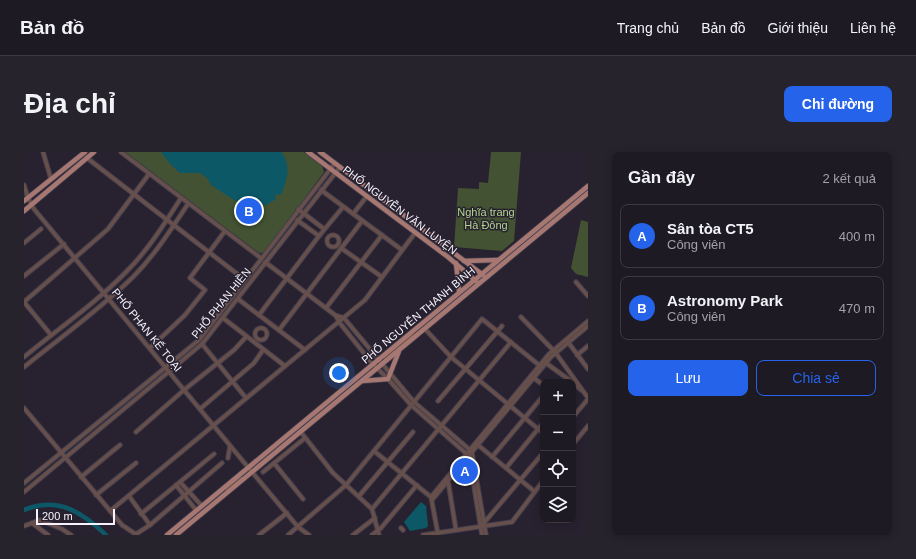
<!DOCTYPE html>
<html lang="vi">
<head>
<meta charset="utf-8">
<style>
	body { margin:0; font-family:Arial,sans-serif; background:#26232c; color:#f1f3f6 }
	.controls { position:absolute; right:12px; bottom:12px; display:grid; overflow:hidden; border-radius:8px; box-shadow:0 2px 10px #0003 }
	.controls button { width:36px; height:36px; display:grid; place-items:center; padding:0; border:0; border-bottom:1px solid #3c3841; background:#1e1a24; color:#f1f3f6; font:20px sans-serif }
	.scale { position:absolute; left:12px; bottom:10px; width:79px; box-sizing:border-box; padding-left:4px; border:2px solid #f6f3fd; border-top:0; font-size:11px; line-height:14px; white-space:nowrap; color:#f6f3fd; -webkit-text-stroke:3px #282230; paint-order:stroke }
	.you { position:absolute; left:315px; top:221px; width:14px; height:14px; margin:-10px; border:3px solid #fff; border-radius:50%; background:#1a73e8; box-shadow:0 0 0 6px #1a73e833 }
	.badge { display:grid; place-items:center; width:26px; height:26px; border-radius:50%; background:#2563eb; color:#fff; font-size:13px; font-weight:700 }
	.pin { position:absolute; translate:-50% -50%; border:2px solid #fff; box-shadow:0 1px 4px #0006 }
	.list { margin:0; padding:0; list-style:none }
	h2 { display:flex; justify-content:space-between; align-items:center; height:52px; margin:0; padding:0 16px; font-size:17px }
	h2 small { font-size:13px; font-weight:400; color:#a1a1a6 }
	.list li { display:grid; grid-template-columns:26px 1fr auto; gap:12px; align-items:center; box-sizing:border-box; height:64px; margin:0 8px 8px; padding:0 8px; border:1px solid #3c3841; border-radius:8px }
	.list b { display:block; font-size:15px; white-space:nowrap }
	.list p { margin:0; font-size:13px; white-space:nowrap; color:#a1a1a6 }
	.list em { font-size:13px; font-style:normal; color:#a1a1a6 }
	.actions { display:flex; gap:8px; padding:12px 16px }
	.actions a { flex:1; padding:9px 0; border:1px solid #2563eb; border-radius:8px; text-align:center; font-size:14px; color:#2563eb }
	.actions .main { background:#2563eb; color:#fff }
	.icon { flex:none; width:22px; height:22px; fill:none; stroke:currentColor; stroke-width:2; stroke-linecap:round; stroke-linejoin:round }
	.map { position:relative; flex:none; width:564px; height:383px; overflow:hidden; border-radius:8px }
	header { display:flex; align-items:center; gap:24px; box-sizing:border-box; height:56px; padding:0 20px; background:#1e1a24; border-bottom:1px solid #3c3841 }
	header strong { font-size:19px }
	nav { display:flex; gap:22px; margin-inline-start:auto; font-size:14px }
	.intro { display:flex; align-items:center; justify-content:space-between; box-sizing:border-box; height:96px; padding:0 24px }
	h1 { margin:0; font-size:28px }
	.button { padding:10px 18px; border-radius:8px; background:#2563eb; color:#fff; font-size:14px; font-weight:700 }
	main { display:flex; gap:24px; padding:0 24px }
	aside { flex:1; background:#1e1a24; border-radius:8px; box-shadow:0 2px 10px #0003 }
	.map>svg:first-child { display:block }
	.green { fill:#425232 }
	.water { fill:#0c5867 }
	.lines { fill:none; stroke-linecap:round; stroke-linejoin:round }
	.river { stroke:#0c5867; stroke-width:4.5 }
	.minor-casing { stroke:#453f4d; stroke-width:5.5 }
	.major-casing { stroke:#453f4d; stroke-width:6 }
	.minor { stroke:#674f4c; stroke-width:3.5 }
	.major { stroke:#a77772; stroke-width:4.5 }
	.labels { text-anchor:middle; stroke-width:3; stroke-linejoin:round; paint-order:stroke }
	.street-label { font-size:11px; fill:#f6f3fd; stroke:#282230 }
	.park-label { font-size:11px; fill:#b3d68f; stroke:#282230 }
</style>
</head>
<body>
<header>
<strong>Bản đồ</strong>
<nav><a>Trang chủ</a><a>Bản đồ</a><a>Giới thiệu</a><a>Liên hệ</a></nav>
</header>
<div class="intro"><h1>Địa chỉ</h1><a class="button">Chỉ đường</a></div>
<main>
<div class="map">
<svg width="564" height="383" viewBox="0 0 564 383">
	<rect width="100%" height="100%" fill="#282230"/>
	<g class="green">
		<path d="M101,0H280L298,13L300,20L241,101H235Z"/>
		<path d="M467,0H497L490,89L478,99L430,95L434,36L455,37V30L464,31Z"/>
		<path d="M557,68L564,70V125L552,122L547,116Z"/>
	</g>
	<g class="water">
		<path d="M137,0H257C268,13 263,28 257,43L251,42L252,47L242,53L227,54L218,53L187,33L183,26L176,21H156L146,12Z"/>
		<path d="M397,350L402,354L404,374L402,376L386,379L380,370Z"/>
	</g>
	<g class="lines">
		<path class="river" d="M0,358C34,344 58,360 82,383"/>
		<defs>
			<g id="minor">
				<path d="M19,0L27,27"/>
				<path d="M97,0L237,106"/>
				<path d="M63,6L221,128"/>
				<path d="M0,33L4,46L10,57L228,320L274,375L285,383"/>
				<path d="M297,38L378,98"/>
				<path d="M274,57L300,77"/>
				<path d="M329,62L343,44"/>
				<path d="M273,68L295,84"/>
				<circle cx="309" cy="89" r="6"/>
				<path d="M0,91L17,77"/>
				<path d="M317,96L358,125"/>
				<path d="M241,110L311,163L320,166L390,250L445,297L448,301L462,383"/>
				<path d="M0,124L40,92"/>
				<path d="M552,130L564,144"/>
				<path d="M214,147L281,198"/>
				<path d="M0,150L84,77L125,22"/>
				<path d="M0,150L27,183"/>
				<path d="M302,156L358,83"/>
				<path d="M235,163L295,84L319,55"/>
				<path d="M312,164L315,170L347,210L364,227L387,253L445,304L458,383"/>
				<path d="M497,165L531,200L564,246"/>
				<path d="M199,166L261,214"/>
				<circle cx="237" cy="182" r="6"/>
				<path d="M401,177L427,205L519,281"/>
				<path d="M255,178L338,69"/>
				<path d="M544,190L564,217"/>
				<path d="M178,192L222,246"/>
				<path d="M126,196L161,163L181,138L166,126L201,79"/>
				<path d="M553,203L564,194"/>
				<path d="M0,205C34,177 72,151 103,119C124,98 141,71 157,46"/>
				<path d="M361,206L389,183"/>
				<path d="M522,211L548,230"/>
				<path d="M0,215C36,186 75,158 109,125C131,103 147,77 164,52"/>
				<path d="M510,226L519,233"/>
				<path d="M549,231L557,238"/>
				<path d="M414,249L478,174"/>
				<path d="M0,256L98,373L113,383"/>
				<path d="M176,257L230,211L239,198"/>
				<path d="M549,265L564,247"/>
				<path d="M276,279L309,321L348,357L355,383"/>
				<path d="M112,280L160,238L210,198L222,185"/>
				<path d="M549,292L564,274"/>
				<path d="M454,293L510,339"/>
				<path d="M350,299L407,345L414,382"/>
				<path d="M468,305L519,244"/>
				<path d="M204,306L206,294"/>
				<path d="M250,311L279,347"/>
				<path d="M482,316L519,271"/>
				<path d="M239,320L281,286"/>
				<path d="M57,325L96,293"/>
				<path d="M424,329L432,378"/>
				<path d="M156,330L177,353"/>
				<path d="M0,331L175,188L311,11"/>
				<path d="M152,333L172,358"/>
				<path d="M203,337L216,326"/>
				<path d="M0,340L178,192L316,15"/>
				<path d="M72,343L112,311"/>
				<path d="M105,344L126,373"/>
				<path d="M335,344L389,280"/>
				<path d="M407,345L525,202L564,169"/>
				<path d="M408,348L527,205L564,174"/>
				<path d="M348,357L487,190"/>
				<path d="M86,359L341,148L391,81"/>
				<path d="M117,362L190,302"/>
				<path d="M8,371L24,383"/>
				<path d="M459,372L519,301"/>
				<path d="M0,374L16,368L38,377L47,383"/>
				<path d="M377,376L379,378"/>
				<path d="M112,382L126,373L198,311"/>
				<path d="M235,383L263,361"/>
				<path d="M264,383L322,333L458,167L515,213"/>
				<path d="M329,383L351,366"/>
				<path d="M348,383L357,376L393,333"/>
				<path d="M399,383L488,370L519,329"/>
			</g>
			<g id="major">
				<path d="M284,0L424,105L452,129"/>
				<path d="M296,0L459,123"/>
				<path d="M0,49L61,0"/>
				<path d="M0,59L70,0"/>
				<path d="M440,109L474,108"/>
				<path d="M432,111L435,139"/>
				<path d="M338,229L364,227L375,199"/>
				<path d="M143,383L564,34"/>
				<path d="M152,383L564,41"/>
			</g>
		</defs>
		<use href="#minor" class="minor-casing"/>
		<use href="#major" class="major-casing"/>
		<use href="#minor" class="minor"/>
		<use href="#major" class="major"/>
	</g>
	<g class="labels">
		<g class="street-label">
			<text transform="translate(376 58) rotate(37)" y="4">PHỐ NGUYỄN VĂN LUYỆN</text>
			<text transform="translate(197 151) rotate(-51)" y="4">PHỐ PHAN HIỀN</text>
			<text transform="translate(394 163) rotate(-40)" y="4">PHỐ NGUYỄN THANH BÌNH</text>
			<text transform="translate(123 178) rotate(51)" y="4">PHỐ PHAN KẾ TOẠI</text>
		</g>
		<g class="park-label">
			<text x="462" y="64">Nghĩa trang<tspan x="462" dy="13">Hà Đông</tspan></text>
		</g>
	</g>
</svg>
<div class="controls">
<button>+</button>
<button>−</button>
<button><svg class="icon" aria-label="locate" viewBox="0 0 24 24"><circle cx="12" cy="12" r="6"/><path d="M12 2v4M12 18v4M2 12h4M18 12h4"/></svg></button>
<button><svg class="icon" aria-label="layers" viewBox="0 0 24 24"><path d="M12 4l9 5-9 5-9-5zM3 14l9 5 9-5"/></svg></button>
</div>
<div class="scale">200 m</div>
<div class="you"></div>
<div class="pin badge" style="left:441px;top:319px">A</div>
<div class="pin badge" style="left:225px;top:59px">B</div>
</div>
<aside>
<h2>Gần đây<small>2 kết quả</small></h2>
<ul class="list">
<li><span class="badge">A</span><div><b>Sân tòa CT5</b><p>Công viên</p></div><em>400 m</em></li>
<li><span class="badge">B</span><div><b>Astronomy Park</b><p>Công viên</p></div><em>470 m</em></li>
</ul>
<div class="actions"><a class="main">Lưu</a><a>Chia sẻ</a></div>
</aside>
</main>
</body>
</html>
